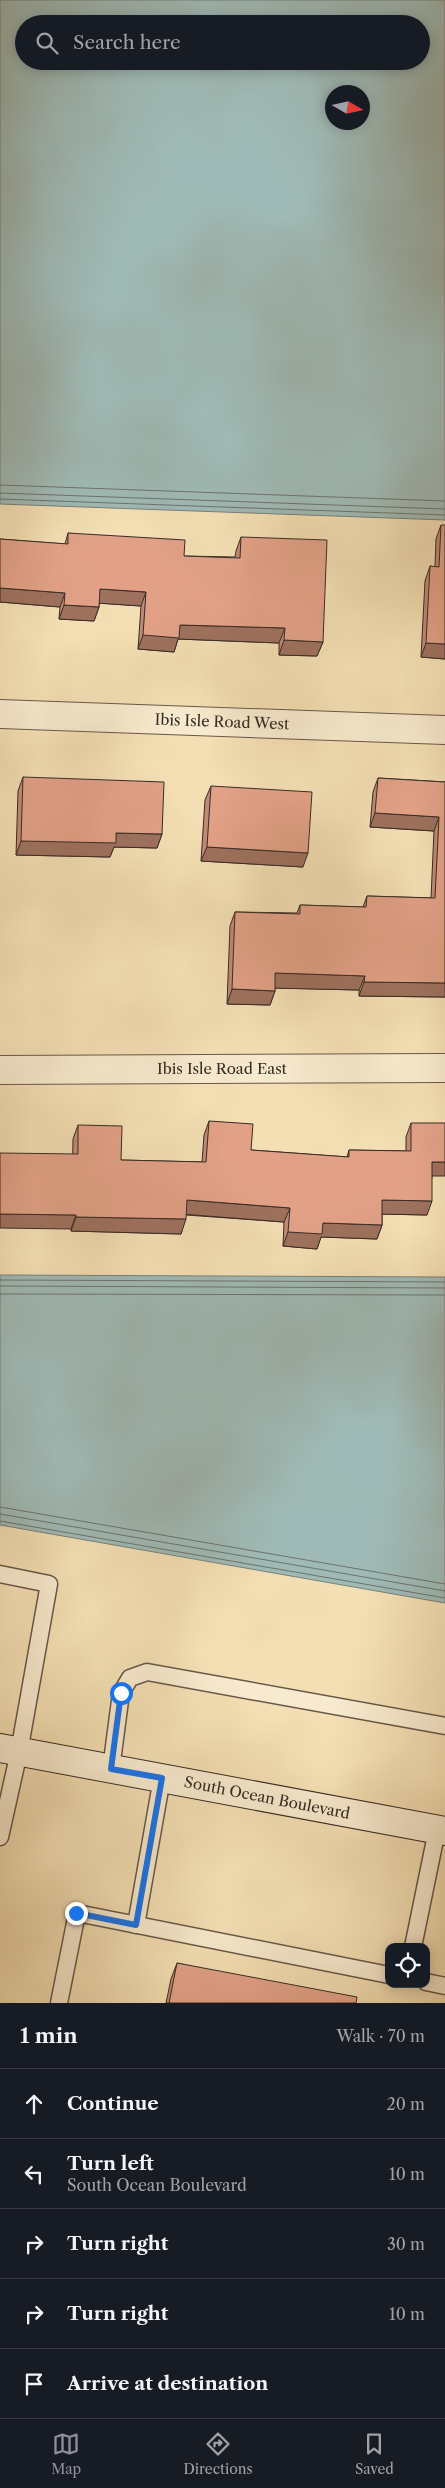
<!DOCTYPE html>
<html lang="en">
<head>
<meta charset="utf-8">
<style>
	body { margin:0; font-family:"Libre Caslon Text",serif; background:#20242c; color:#f1f3f6 }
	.controls { position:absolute; right:15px; bottom:15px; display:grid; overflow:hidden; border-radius:10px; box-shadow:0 2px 12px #0003 }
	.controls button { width:45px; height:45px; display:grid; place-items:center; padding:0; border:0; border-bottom:1px solid #363941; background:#171b24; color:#f1f3f6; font:25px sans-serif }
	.compass { position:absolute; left:325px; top:85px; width:45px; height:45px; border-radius:50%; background:#171b24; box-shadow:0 2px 12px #0003; rotate:99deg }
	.stop { position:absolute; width:15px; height:15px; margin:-11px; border:4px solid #1a73e8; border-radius:50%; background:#fff }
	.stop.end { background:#1a73e8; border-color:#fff; box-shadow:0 1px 5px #0008 }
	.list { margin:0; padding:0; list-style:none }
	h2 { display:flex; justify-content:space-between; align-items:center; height:65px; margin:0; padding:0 20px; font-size:21px }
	h2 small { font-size:16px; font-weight:400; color:#9ea1a6 }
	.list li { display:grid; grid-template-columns:32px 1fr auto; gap:15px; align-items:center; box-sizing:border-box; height:70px; padding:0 20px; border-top:1px solid #363941 }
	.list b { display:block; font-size:19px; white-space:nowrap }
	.list p { margin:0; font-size:16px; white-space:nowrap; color:#9ea1a6 }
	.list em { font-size:16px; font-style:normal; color:#9ea1a6 }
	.icon { flex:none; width:28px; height:28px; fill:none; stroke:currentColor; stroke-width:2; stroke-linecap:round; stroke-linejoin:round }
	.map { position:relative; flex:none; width:445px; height:2003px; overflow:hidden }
	.search { position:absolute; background:#171b24; box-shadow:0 2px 12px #0003; left:15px; right:15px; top:15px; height:55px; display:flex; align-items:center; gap:12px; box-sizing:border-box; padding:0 18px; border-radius:28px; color:#9ea1a6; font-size:19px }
	.sheet { height:415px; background:#171b24 }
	nav { display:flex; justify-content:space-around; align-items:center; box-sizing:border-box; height:70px; border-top:1px solid #363941; background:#171b24; font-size:14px; color:#9ea1a6 }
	nav a { display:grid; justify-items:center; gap:2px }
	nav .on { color:#8c9099 }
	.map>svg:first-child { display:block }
	.water { fill:#9fbab6; stroke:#76817c; fill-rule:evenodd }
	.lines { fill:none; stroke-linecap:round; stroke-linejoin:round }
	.shore { stroke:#6c736e; stroke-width:1 }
	.lane-casing { stroke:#675949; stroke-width:19 }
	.street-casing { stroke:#675949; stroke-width:30 }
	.secondary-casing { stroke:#382c25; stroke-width:30 }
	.lane { stroke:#f8eace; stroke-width:16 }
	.street { stroke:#f8eace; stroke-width:28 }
	.secondary { stroke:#f8eace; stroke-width:28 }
	.wall { fill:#c28a74; stroke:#382c25 }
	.shaded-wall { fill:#9e715e; stroke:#382c25 }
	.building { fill:#e2a187; stroke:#382c25 }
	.route { stroke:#1a73e8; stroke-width:6 }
	.labels { text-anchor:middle; stroke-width:4.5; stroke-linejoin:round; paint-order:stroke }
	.street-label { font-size:15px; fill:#382c25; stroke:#f8eace }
</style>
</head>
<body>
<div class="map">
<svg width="445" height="2003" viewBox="0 0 445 2003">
	<rect width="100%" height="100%" fill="#f4dfb4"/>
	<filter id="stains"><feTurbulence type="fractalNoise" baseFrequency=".004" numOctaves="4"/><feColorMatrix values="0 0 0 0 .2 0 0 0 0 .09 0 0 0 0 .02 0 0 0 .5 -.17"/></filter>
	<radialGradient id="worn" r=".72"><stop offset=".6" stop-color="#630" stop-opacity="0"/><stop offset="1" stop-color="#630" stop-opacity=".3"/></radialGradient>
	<g class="water">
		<path d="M0,0H445V520L0,504ZM24,24H421V61H24ZM332,92H362V122H332Z"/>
		<path d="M0,1275L445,1277V1603L0,1525Z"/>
	</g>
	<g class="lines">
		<g class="shore">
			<path d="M0,485L445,501"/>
			<path d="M0,493L445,509"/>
			<path d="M0,499L445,515"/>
			<path d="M0,1280L445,1282"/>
			<path d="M0,1286L445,1288"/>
			<path d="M0,1294L445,1295"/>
			<path d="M0,1507L445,1584"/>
			<path d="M0,1514L445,1591"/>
			<path d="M0,1521L445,1598"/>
		</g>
		<defs>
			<g id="lane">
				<path d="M0,1574L49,1584L19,1752L0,1837"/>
				<path d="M111,1769L121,1693L130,1678L147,1672L445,1726"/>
				<path d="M136,1925L162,1778"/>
				<path d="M413,1947L437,1830"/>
				<path d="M426,1982L445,1986"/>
				<path d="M59,2003L77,1913L389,1975"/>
			</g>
			<g id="street">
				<path d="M0,714L445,730"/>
				<path d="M0,1070L445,1068"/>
			</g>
			<path id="secondary" d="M0,1748L445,1831"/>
		</defs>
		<use href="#lane" class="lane-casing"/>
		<use href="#street" class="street-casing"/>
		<use href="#secondary" class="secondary-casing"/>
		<use href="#lane" class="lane"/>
		<use href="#street" class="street"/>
		<use href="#secondary" class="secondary"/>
	</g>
	<g class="wall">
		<path d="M441,525L445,659L421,657L425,581L430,566L435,567L436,539Z"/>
		<path d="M68,533L184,556L235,557L236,551L241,537L323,642L317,656L279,655V643L178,639L174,652L138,649L141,606L99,603V607L94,621L59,619L60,607L0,602V539L65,544Z"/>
		<path d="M23,777L162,834L157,848L114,847L110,857L16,855L18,791Z"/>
		<path d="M378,778L445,782V997L359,996V990L275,988V991L270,1005L227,1004L230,926L235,912L297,913L300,905L363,907L367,896L431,898L434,831L370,827L373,792Z"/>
		<path d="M211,786L303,867L201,861L205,800Z"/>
		<path d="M209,1121L251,1150L347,1157L349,1150L406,1151V1137L411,1123L432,1176L427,1215L382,1214V1225L377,1239L321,1237L317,1249L283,1246L284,1222L186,1215L181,1234L71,1231L73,1139L78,1125L121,1160L202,1162L204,1135Z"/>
		<path d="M177,1963L356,2003H166L171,1979Z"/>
	</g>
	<g class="shaded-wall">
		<path d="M0,588L65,593L60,607L0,602Z"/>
		<path d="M100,589L146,592L141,606L95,603Z"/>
		<path d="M64,605L99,607L94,621L59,619Z"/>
		<path d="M180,625L285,628L279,643L178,639L174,652L138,649L143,635Z"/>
		<path d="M284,640L323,642L317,656L279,655Z"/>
		<path d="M426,643L445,644V659L421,657Z"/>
		<path d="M375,813L439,817L434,831L370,827Z"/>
		<path d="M116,833L162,834L157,848L114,847L110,857L16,855L21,841Z"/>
		<path d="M207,847L308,853L303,867L201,861Z"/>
		<path d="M275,973L365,976L359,990L270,988Z"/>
		<path d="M364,982L445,983V997L359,996Z"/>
		<path d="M232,989L275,991L270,1005L227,1004Z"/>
		<path d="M432,1162H445V1176H427Z"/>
		<path d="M187,1200L290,1208L284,1222L181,1214Z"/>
		<path d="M382,1200L432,1201L427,1215L377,1214Z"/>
		<path d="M0,1214L76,1215L71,1229L0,1228Z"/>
		<path d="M76,1217L186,1219L181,1234L71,1231Z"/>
		<path d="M323,1223L382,1225L377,1239L321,1237L317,1249L283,1246L288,1232Z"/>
	</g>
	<g class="building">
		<path d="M441,525H445V644L426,643L430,566L439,567Z"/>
		<path d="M68,533L185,540L184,556L240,558L241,537L327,540L323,642L284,640L285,628L180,625L179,638L143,635L146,592L100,589L99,607L64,605L65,593L0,588V539L68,544Z"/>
		<path d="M23,777L164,782L162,834L116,833V843L21,841Z"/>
		<path d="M378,778L445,782V983L364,982L365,976L275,973V991L232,989L235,912L300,914V905L366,907L367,896L435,898L439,817L375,813Z"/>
		<path d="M211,786L312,792L308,853L207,847Z"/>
		<path d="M209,1121L253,1124L251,1150L349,1157V1150L411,1151V1123H445V1162H432V1201L382,1200V1225L323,1223L322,1234L288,1232L290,1208L187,1200L186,1219L76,1217V1215L0,1214V1153L78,1154V1125L122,1126L121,1160L206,1162Z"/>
		<path d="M177,1963L357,1997L356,2003H169Z"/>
	</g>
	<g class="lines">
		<path class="route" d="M76,1913L136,1925L162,1778L111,1769L121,1693"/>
	</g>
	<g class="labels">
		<g class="street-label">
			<text transform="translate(222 722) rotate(2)" y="5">Ibis Isle Road West</text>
			<text x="222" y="1074">Ibis Isle Road East</text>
			<text transform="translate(267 1798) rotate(11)" y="5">South Ocean Boulevard</text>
		</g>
	</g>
	<rect width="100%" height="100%" filter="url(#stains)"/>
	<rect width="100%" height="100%" fill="url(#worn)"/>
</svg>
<div class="controls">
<button><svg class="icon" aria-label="locate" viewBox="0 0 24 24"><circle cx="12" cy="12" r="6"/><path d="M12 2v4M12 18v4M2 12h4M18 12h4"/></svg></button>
</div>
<svg class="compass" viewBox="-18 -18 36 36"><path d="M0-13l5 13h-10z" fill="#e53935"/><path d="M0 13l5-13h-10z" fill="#9ea1a6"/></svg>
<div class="stop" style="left:121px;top:1693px"></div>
<div class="stop end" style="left:76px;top:1913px"></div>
<div class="search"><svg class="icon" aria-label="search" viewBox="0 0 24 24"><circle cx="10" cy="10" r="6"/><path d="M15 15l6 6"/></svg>Search here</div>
</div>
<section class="sheet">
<h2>1 min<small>Walk · 70 m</small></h2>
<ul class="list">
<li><svg class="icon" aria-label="ahead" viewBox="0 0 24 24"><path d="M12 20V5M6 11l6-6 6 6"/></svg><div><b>Continue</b></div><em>20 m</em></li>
<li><svg class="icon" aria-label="left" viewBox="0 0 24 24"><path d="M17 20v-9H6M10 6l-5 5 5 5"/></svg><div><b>Turn left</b><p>South Ocean Boulevard</p></div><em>10 m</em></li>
<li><svg class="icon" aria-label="right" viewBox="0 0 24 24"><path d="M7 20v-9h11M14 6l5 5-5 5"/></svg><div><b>Turn right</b></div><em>30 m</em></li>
<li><svg class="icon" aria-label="right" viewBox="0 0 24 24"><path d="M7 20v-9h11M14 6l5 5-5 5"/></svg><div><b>Turn right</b></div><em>10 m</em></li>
<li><svg class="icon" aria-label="arrive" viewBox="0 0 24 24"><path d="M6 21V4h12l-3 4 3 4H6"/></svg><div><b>Arrive at destination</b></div></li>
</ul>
</section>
<nav>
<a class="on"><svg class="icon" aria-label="map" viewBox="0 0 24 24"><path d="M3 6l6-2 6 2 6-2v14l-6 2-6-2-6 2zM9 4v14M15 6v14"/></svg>Map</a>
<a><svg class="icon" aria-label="directions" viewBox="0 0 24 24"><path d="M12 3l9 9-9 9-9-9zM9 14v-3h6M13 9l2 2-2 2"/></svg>Directions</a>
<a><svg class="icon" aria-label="saved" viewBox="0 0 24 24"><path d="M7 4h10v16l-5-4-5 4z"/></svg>Saved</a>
</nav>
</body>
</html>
